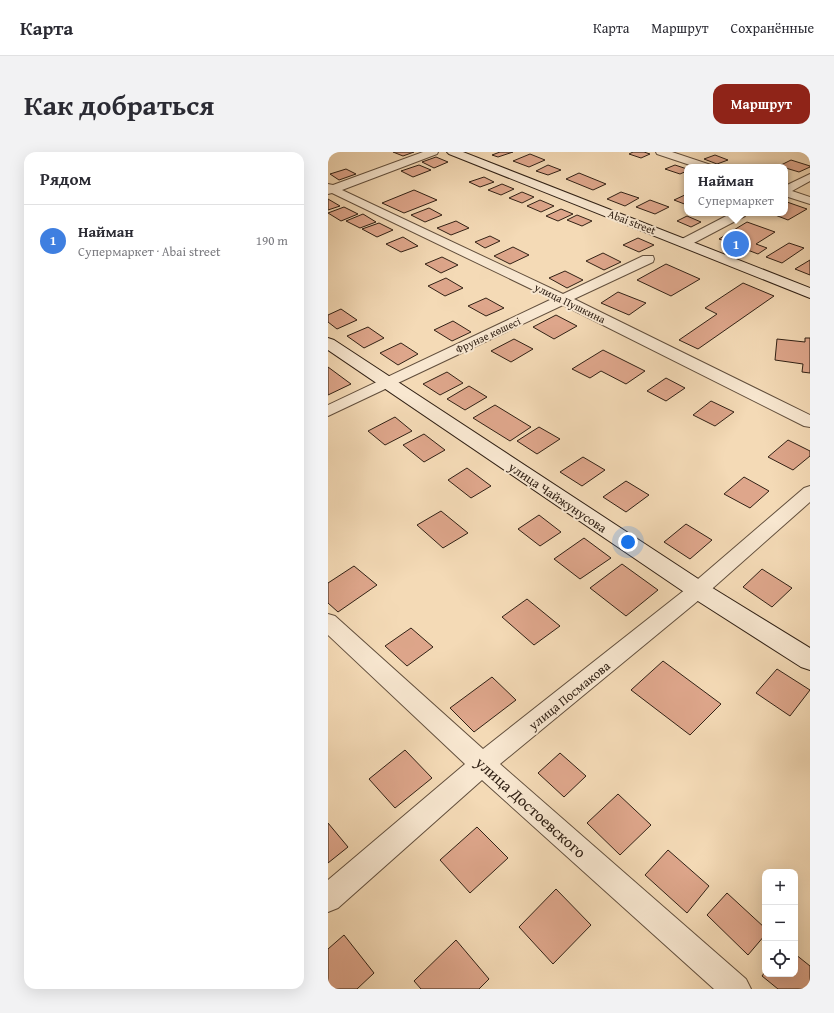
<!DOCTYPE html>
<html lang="ru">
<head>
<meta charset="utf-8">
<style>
	body { margin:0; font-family:"Gentium Book Plus",serif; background:#f2f2f3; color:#2b2b33 }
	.controls { position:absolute; right:12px; bottom:12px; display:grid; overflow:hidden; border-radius:8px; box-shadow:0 4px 16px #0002 }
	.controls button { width:36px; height:36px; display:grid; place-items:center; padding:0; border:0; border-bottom:1px solid #e1e1e2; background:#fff; color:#2b2b33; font:20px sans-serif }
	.you { position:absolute; left:300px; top:390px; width:14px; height:14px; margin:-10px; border:3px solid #fff; border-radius:50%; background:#1a73e8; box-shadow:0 0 0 6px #1a73e833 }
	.badge { display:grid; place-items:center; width:26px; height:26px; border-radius:50%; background:#8f2418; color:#fff; font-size:13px; font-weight:700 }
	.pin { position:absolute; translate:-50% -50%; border:2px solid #fff; box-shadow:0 1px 4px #0006 }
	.popup { position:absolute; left:356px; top:12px; width:104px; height:52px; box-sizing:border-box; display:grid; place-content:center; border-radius:8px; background:#fff; filter:drop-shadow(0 1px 3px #0005); font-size:13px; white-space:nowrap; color:#7c7c81 }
	.popup b { font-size:15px; color:#2b2b33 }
	.popup::after { content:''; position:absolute; left:50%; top:100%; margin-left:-8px; border:8px solid transparent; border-top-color:#fff }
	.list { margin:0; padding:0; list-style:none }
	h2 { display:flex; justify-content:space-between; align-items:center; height:52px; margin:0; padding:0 16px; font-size:17px }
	h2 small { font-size:13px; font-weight:400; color:#7c7c81 }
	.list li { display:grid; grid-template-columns:26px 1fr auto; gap:12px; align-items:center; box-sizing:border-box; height:72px; padding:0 16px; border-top:1px solid #e1e1e2 }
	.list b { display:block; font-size:15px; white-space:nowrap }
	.list p { margin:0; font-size:13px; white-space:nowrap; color:#7c7c81 }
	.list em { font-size:13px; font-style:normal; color:#7c7c81 }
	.icon { flex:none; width:22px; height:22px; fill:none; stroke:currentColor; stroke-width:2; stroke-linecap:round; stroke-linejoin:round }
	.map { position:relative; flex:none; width:482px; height:837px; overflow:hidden; border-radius:12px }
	header { display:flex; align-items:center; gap:24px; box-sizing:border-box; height:56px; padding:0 20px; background:#fff; border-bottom:1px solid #e1e1e2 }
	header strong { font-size:19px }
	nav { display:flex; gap:22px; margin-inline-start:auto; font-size:14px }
	.intro { display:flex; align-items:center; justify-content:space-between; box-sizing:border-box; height:96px; padding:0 24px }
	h1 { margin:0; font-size:28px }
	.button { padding:10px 18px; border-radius:12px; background:#8f2418; color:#fff; font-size:14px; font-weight:700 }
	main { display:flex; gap:24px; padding:0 24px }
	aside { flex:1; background:#fff; border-radius:12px; box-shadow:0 4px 16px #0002 }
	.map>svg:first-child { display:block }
	.building { fill:#dea68b; stroke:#312115 }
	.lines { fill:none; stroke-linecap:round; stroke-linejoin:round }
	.street-casing { stroke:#624f3d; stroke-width:2 }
	.secondary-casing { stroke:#312115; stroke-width:2 }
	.street { fill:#f8e7d0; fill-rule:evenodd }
	.secondary { fill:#f8e7d0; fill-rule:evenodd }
	.labels { text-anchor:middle; stroke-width:4; stroke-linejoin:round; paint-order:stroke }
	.far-street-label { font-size:11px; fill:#312115; stroke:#f8e7d0 }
	.street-label { font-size:13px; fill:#312115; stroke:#f8e7d0 }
	.near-street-label { font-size:16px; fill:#312115; stroke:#f8e7d0 }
</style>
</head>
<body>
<header>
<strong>Карта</strong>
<nav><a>Карта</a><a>Маршрут</a><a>Сохранённые</a></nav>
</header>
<div class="intro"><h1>Как добраться</h1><a class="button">Маршрут</a></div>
<main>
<aside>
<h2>Рядом<small></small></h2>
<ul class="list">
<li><span class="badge" style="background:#3f7fe0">1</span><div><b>Найман</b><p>Супермаркет · Abai street</p></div><em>190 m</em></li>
</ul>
</aside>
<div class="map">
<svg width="482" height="837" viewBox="0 0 482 837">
	<rect width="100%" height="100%" fill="#f4dab6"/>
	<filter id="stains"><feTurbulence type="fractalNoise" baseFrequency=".005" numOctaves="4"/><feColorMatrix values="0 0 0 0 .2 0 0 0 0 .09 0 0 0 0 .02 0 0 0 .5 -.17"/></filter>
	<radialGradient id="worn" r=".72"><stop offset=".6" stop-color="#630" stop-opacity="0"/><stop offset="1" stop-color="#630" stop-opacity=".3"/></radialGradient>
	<g class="building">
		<path d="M65,0H86L75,4Z"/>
		<path d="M172,0H185L170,5L164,3Z"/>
		<path d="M305,0H316L322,2L313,6L301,2Z"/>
		<path d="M202,2L217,8L201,15L185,9Z"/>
		<path d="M387,3L400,8L389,12L376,7Z"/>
		<path d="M108,5L120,10L106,16L94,10Z"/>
		<path d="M463,8L482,14V15L471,20L451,14Z"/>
		<path d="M91,13L103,18L85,25L73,19Z"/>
		<path d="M220,13L233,18L220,23L208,19Z"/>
		<path d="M347,13L359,17V19L352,22L337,17Z"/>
		<path d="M18,17L28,22L11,28L2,22Z"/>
		<path d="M251,21L278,32L265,38L238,27Z"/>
		<path d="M156,25L166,30L152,35L141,30Z"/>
		<path d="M174,32L186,37L173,43L160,38Z"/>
		<path d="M86,38L109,48L76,61L54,51Z"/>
		<path d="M194,40L206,45L194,51L181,46Z"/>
		<path d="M293,40L311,46L297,54L279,47Z"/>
		<path d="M359,42V53L346,48Z"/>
		<path d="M0,47L12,54L0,58Z"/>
		<path d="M212,48L226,54L213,60L199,54Z"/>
		<path d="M322,48L341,55L327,62L308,55Z"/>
		<path d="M459,50L479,57L460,68L442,61H457V51Z"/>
		<path d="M16,55L30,62L13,69L0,61Z"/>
		<path d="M101,56L114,63L97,70L83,63Z"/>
		<path d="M233,57L245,62L230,69L218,64Z"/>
		<path d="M35,62L48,70L32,76L18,69Z"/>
		<path d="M249,63L264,69L254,74L239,68Z"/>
		<path d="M359,64L373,70L363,75L349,69Z"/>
		<path d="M128,69L141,76L123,83L109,76Z"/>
		<path d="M419,70L447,80L428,92L439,96L430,102L391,87Z"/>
		<path d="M51,71L65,78L49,85L34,77Z"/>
		<path d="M162,84L172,89L157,96L147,90Z"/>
		<path d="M75,85L90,94L73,100L58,92Z"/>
		<path d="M310,86L326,93L311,100L295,93Z"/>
		<path d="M461,91L476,96L454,111L438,105Z"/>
		<path d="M185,95L201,103L182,112L166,104Z"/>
		<path d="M275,101L293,110L276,118L258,109Z"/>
		<path d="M114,105L130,113L113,121L97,112Z"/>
		<path d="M482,108V123L467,117Z"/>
		<path d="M338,112L372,127L343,144L309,128Z"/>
		<path d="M237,119L255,128L239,136L221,126Z"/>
		<path d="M118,126L135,136L117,144L100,134Z"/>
		<path d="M415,131L446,144L370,197L351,188L389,162L377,156Z"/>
		<path d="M290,140L318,151L301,163L273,151Z"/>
		<path d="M158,146L176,156L158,164L140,154Z"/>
		<path d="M13,157L29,168L9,177L0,170V163Z"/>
		<path d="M228,163L249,174L226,187L205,175Z"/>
		<path d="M125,169L143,180L124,189L106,178Z"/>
		<path d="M40,175L56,186L36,196L19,184Z"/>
		<path d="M477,186H482V221L474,220L475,212L447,208L449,187L477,190Z"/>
		<path d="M186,187L205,197L183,210L163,199Z"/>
		<path d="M73,191L90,202L70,213L52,201Z"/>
		<path d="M275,198L317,219L298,232L273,219L262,226L244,217Z"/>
		<path d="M0,215L23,232L0,243Z"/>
		<path d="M119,220L135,231L112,243L95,232Z"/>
		<path d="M338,226L357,236L338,249L319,239Z"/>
		<path d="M141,234L159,245L137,258L119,247Z"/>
		<path d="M383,249L406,260L387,274L365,263Z"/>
		<path d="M167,253L203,275L182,289L145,266Z"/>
		<path d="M67,265L84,279L57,293L40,279Z"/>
		<path d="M211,275L232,287L209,302L189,289Z"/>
		<path d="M96,282L117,298L96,310L75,293Z"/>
		<path d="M460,288L482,299V304L465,318L440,305Z"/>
		<path d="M255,305L277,318L254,334L232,320Z"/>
		<path d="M139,316L163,334L143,346L120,328Z"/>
		<path d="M416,325L441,339L422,356L396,342Z"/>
		<path d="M298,329L321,343L298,360L275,345Z"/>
		<path d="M113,359L140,381L115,396L89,373Z"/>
		<path d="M211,363L233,380L212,394L190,377Z"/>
		<path d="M358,372L384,388L362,407L336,390Z"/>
		<path d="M256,386L283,406L252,427L226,407Z"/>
		<path d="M294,412L330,438L298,464L262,436Z"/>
		<path d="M26,414L49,433L10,460L0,451V431Z"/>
		<path d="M434,417L464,436L444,455L415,435Z"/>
		<path d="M199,447L232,474L206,493L174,465Z"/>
		<path d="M83,476L105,495L79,514L57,494Z"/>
		<path d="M335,509L393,552L362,583L303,538Z"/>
		<path d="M449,517L482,538L462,564L428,541Z"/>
		<path d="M164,525L188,548L146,580L122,556Z"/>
		<path d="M77,598L104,626L67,656L41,627Z"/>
		<path d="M232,601L258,624L236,645L210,621Z"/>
		<path d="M290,642L323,673L292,703L259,671Z"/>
		<path d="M0,671L20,695L0,711Z"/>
		<path d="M149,675L180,706L142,741L112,708Z"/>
		<path d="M340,698L381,734L359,761L317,723Z"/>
		<path d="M228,737L263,773L225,812L191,775Z"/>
		<path d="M399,741L437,776V783L420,803L379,763Z"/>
		<path d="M16,783L46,821L29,837H0V797Z"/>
		<path d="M128,788L161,827L151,837H93L86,829Z"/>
		<path d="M467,802L482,814V837H450L434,824L437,820V822H467Z"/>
	</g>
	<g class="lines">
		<defs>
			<g id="street">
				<path d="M95,0H110L109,2L14,38L235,142L315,104H325L326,107L325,110L246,147L482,263V275L476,274L235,153L0,264V253L224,147L4,41L0,42V32L5,33Z"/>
				<path d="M328,0H344L383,13L384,15H368L329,2Z"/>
				<path d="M482,22V29L464,39L482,45V52L457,44V34Z"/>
				<path d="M404,61H419L417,64L360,94H352L350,91L352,88Z"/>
				<path d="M482,334V350L377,443L172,612L418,827L423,837H386L154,628L10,756L0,760V728L137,612L0,483V462L7,464L155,597L363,433L476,336Z"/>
			</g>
			<g id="secondary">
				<path d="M119,0H135L482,136V146L121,2Z"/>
				<path d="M0,186L6,188L378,432L482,496V518L473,515L362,444L0,198Z"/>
			</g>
		</defs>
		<use href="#street" class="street-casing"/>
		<use href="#secondary" class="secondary-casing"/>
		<use href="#street" class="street"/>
		<use href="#secondary" class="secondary"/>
	</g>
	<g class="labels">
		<g class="far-street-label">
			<text transform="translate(304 70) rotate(21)" y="4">Abai street</text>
			<text transform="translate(242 151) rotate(26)" y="4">улица Пушкина</text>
			<text transform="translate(160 183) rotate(-25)" y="4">Фрунзе көшесі</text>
		</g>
		<g class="street-label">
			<text transform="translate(230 345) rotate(34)" y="5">улица Чайжунусова</text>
			<text transform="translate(241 543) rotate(-39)" y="5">улица Посмакова</text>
		</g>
		<g class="near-street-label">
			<text transform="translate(203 655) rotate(42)" y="6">улица Достоевского</text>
		</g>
	</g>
	<rect width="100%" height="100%" filter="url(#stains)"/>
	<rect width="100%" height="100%" fill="url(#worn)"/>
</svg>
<div class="controls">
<button>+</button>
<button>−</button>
<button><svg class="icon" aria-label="locate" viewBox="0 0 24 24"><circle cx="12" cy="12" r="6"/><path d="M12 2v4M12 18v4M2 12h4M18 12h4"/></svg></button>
</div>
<div class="you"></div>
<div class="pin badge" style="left:408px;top:92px;background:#3f7fe0">1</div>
<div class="popup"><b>Найман</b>Супермаркет</div>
</div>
</main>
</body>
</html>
